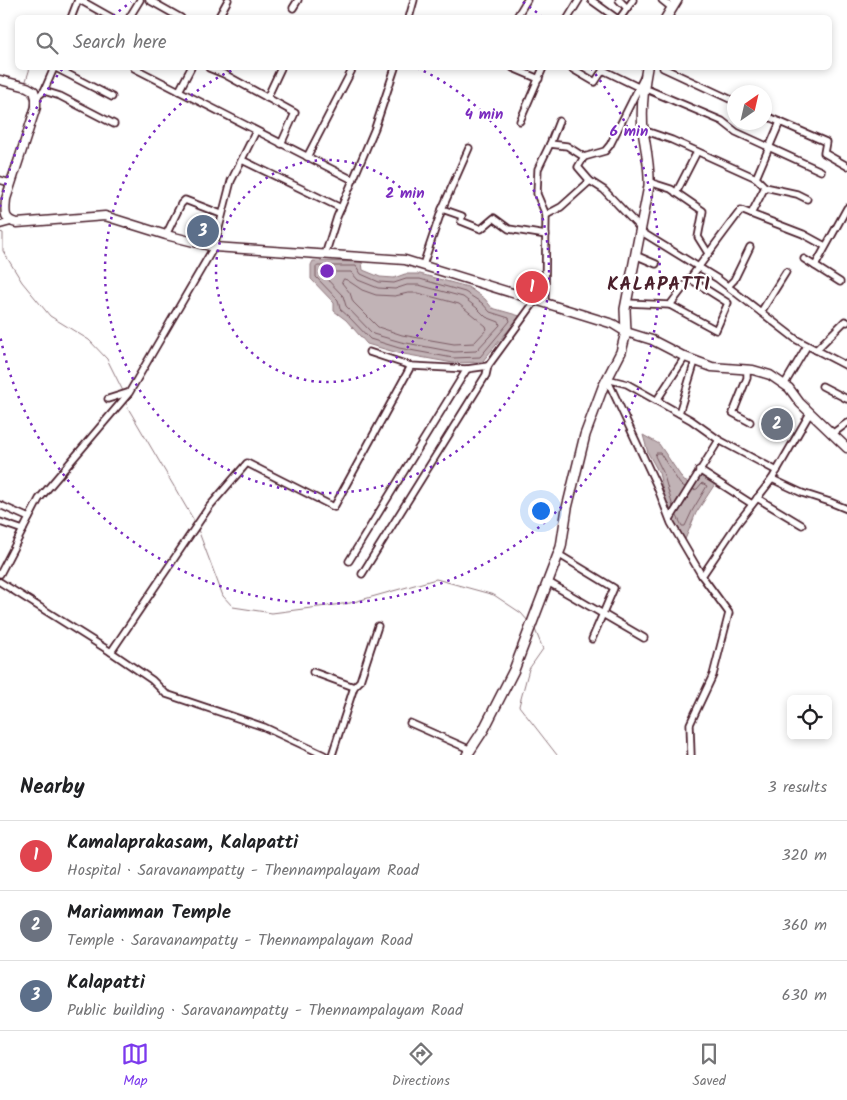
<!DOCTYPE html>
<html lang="en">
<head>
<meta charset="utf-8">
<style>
	body { margin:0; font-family:Kalam,sans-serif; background:#f6f6f6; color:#202124 }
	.controls { position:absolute; right:15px; bottom:15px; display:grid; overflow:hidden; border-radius:8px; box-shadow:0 2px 8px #0003 }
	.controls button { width:45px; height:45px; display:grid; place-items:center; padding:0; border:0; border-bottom:1px solid #e0e0e0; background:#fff; color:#202124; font:25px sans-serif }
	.compass { position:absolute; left:727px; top:85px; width:45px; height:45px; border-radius:50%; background:#fff; box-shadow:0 2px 8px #0003; rotate:34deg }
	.you { position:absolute; left:540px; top:510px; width:18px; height:18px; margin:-12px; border:4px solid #fff; border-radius:50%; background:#1a73e8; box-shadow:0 0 0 8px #1a73e833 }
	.badge { display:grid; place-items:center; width:32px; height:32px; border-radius:50%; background:#7c3aed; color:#fff; font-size:16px; font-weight:700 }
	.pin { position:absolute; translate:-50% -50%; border:2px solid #fff; box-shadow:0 1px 5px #0006 }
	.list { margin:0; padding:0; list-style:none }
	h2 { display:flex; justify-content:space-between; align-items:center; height:65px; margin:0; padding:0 20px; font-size:21px }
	h2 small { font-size:16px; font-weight:400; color:#757577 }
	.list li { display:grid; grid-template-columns:32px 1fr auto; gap:15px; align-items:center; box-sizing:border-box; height:70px; padding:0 20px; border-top:1px solid #e0e0e0 }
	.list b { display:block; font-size:19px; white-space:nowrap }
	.list p { margin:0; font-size:16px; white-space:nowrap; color:#757577 }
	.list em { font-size:16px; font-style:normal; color:#757577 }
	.icon { flex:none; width:28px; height:28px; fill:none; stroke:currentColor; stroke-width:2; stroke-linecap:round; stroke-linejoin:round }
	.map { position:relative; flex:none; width:847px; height:755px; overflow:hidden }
	.search { position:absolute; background:#fff; box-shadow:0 2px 8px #0003; left:15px; right:15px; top:15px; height:55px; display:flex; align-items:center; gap:12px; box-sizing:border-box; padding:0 18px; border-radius:8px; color:#757577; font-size:19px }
	.sheet { height:275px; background:#fff }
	nav { display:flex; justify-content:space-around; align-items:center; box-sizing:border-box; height:70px; border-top:1px solid #e0e0e0; background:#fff; font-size:14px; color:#757577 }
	nav a { display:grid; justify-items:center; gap:2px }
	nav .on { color:#7c3aed }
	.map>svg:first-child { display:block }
	.water { fill:#c1b3b6; stroke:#91787e }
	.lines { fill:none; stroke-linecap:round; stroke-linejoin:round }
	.shore { stroke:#7a5a63; stroke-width:1 }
	.stream { stroke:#91787e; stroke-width:1 }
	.street-casing { stroke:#4a1f2b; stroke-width:9 }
	.secondary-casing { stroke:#4a1f2b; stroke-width:11 }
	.primary-casing { stroke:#4a1f2b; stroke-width:12 }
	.street { stroke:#fff; stroke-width:5.5 }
	.secondary { stroke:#fff; stroke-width:8 }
	.primary { stroke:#fff; stroke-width:9 }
	.ring { fill:none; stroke:#7b2cbf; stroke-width:2.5; stroke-dasharray:2.5 5 }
	.labels { text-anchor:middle; stroke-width:4.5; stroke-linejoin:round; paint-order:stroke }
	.district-label { font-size:19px; font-weight:bold; letter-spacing:1px; fill:#4a1f2b; stroke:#fff }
	.centre { fill:#7b2cbf; stroke:#fff; stroke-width:2.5 }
	.ring-label { font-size:15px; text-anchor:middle; font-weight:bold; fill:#7b2cbf; stroke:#fff; stroke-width:4.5; stroke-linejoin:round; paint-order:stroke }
</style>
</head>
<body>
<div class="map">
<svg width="847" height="755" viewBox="0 0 847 755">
	<rect width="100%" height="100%" fill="#fff"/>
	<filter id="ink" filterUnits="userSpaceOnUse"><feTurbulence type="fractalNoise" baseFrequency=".02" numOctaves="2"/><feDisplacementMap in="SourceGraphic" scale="10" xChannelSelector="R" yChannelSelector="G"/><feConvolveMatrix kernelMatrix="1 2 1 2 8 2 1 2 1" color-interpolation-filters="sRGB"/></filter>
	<g filter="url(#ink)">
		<g class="water">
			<path d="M313,261L362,262L363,270L380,277L394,278L405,274H420L468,287L485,299L492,308L520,316L482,362L453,363L398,353L367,344L346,320L334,311V303L311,279V265Z"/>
			<path d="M643,435L659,444L684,481L694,485L701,475L715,484L696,513L684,542L666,504L659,473L648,453Z"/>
		</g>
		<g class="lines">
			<g class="shore">
				<path d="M318,266H356L361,274L379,282L394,283L406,279H420L465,292L482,303L490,312L509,318L510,321L480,357L453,358L399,348L370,339L349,317L340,309L338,300L316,277V268Z"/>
				<path d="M326,272H351L358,280L378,288L395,289L407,285H419L463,297L477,308L486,317L499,322L500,325L476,351L454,352L401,342L373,334L346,306L343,296L324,276Z"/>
				<path d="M344,279L347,280L362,290L376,295L395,296L408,293H418L459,304L486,326L487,329L474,343L454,344L402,335L378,327L353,302L350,293L342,283Z"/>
				<path d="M673,507L663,472L655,456L656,453H660L680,484L685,487"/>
				<path d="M677,516L682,526H685L692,511L707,486L702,483L697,489L693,490"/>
			</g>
			<g class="stream">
				<path d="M75,18L80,3"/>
				<path d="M25,84L30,68"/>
				<path d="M6,180L21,140L32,101L25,90"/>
				<path d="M0,219L1,203L5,184"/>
				<path d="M0,232L3,233V251L22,282L50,316L89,340L107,359L123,391"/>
				<path d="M126,399L128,408L196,524"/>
				<path d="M197,527L223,596L233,607L272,613L350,603L436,579L494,595L521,613L528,621"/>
				<path d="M534,627L543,649L529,669L519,706L557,755"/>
			</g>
			<defs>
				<g id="street">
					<path d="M80,0L112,18"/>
					<path d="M149,0L181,18"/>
					<path d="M591,0L616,18"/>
					<path d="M619,0L627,8"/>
					<path d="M662,0L672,8"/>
					<path d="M293,8L298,0"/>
					<path d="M71,18L78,0"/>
					<path d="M129,18L140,0"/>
					<path d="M218,18L228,0"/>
					<path d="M409,18L414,0"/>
					<path d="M516,18L527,0"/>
					<path d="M568,18L579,0"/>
					<path d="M620,18L633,0"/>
					<path d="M56,68L112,97"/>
					<path d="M134,68L353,180L337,217L325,255"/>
					<path d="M209,68L224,74L295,113L281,144"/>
					<path d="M513,68L539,79"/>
					<path d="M571,68L595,82L603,70L638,87"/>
					<path d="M663,68L734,101"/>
					<path d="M644,88L722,121L736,132L821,171"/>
					<path d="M44,91L60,96L114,124"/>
					<path d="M179,91L191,68"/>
					<path d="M36,98L44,91L54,68"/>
					<path d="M267,98L281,68"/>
					<path d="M520,121L543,68"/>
					<path d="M780,122L826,142L824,153L847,166"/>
					<path d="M643,130L672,140L756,178"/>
					<path d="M550,144L559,121"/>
					<path d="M307,157L353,68"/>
					<path d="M584,157L578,167L590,181L604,190L640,228"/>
					<path d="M242,160L341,208"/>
					<path d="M0,180L10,183"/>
					<path d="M353,180L375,128L395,68"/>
					<path d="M649,182L671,189L703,211L698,237L708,253"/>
					<path d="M765,187L797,194L807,199"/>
					<path d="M676,193L697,152"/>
					<path d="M442,209L469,148"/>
					<path d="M751,214L803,234L825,246"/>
					<path d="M546,215L561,207L590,181"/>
					<path d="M0,225L11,222"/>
					<path d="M640,231L718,279L797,340L847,366"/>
					<path d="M166,235L181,204L185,200L221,214"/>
					<path d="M635,255L656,264"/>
					<path d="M804,259L815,266L847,208"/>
					<path d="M423,265L442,209L462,216L461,221L481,229L494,218L509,229L546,235"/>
					<path d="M815,266L840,282"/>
					<path d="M728,286L734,280L750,247"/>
					<path d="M545,302L546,215L537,194L538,169L550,144L567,146L584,157L605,151L610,145L644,77"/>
					<path d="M626,303L670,305C694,274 717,241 741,210L751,214L765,187L756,178L780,122L764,115"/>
					<path d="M670,305L716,330L728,303L690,279"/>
					<path d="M761,312L786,272"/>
					<path d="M816,350L845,321L847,322"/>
					<path d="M369,352L411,366L467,369L488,366"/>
					<path d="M747,369V378L733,413L750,422"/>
					<path d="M607,379L656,484L671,523L702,576L729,613L713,675L690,724L691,755"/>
					<path d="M607,379L627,384L691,420L719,440L777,471"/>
					<path d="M784,385L807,346"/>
					<path d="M822,386L847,399"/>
					<path d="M108,399L127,393"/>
					<path d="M657,400L685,357"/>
					<path d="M679,413L695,361"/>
					<path d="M832,434L847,423"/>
					<path d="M699,470L752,504"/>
					<path d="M772,479L802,493L830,502L847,509"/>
					<path d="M757,498L802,525"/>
					<path d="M0,505L29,518"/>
					<path d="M670,519L719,440"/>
					<path d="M0,522L23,530"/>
					<path d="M558,554L614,588L592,639"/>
					<path d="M349,561L467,369"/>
					<path d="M0,574L39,499L129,393L168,326L214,247L231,181L256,131"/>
					<path d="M362,574L486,375L488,366L536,300"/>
					<path d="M702,576L737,524L772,479L810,413"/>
					<path d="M0,582L111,652L152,680L166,694L264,727L324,755"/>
					<path d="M548,582L644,638"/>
					<path d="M111,652L209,507L247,463L334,507L411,366"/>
					<path d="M313,672L354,687"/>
					<path d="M410,723L471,750"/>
					<path d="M332,755L354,687L360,681L378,626"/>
				</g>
				<path id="secondary" d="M0,80L27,87L34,91L36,98V107L6,199C5,212 3,220 17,223L105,216L166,235L214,247L405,260L613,324L626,332L652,340L685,357L712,367L753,370L770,375L789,388L800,403L847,448"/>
				<g id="primary">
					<path d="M666,18L677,0"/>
					<path d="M467,755L484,729L514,670L561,547L567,508L585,435L603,387L621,352L626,332L625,309L649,186C650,167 646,150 643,131C641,109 643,89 647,68"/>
				</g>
			</defs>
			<use href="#street" class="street-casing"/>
			<use href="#secondary" class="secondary-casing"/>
			<use href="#primary" class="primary-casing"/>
			<use href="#street" class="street"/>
			<use href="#secondary" class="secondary"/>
			<use href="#primary" class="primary"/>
		</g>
	</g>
	<g class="ring">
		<circle cx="327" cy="271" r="111"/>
		<path d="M417 68A222 222 0 1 1 237 68"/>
		<path d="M0 207A333 333 0 0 1 63 68M113 16A333 333 0 0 1 131 2M523 2A333 333 0 0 1 541 16M591 68A333 333 0 1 1 0 335"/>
	</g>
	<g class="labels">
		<g class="district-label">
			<text x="659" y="290">KALAPATTI</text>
		</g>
	</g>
	<circle cx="327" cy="271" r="8" class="centre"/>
	<g class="ring-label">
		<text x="484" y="119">4 min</text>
		<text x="629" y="136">6 min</text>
		<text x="405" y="198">2 min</text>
	</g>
</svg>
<div class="controls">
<button><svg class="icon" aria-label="locate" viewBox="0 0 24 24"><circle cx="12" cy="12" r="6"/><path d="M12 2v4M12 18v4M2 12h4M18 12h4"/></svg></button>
</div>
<svg class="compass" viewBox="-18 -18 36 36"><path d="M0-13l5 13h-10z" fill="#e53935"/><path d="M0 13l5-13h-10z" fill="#757577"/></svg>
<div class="you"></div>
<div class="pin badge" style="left:532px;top:287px;background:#e0444e">1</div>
<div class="pin badge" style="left:777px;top:424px;background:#6b7280">2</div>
<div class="pin badge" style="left:203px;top:231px;background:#5c6f8a">3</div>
<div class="search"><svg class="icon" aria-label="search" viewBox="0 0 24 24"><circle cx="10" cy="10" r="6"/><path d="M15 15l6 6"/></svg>Search here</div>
</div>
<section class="sheet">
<h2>Nearby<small>3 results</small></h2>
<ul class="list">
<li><span class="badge" style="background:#e0444e">1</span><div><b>Kamalaprakasam, Kalapatti</b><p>Hospital · Saravanampatty - Thennampalayam Road</p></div><em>320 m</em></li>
<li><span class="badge" style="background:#6b7280">2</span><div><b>Mariamman Temple</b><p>Temple · Saravanampatty - Thennampalayam Road</p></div><em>360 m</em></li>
<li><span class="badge" style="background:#5c6f8a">3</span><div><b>Kalapatti</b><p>Public building · Saravanampatty - Thennampalayam Road</p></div><em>630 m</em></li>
</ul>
</section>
<nav>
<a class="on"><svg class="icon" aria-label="map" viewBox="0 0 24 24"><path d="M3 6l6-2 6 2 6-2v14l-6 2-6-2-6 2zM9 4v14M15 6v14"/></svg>Map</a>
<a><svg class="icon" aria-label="directions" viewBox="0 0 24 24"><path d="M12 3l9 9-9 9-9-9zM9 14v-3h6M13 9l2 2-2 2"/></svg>Directions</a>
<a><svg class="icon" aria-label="saved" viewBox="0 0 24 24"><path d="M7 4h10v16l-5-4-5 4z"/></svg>Saved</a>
</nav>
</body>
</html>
